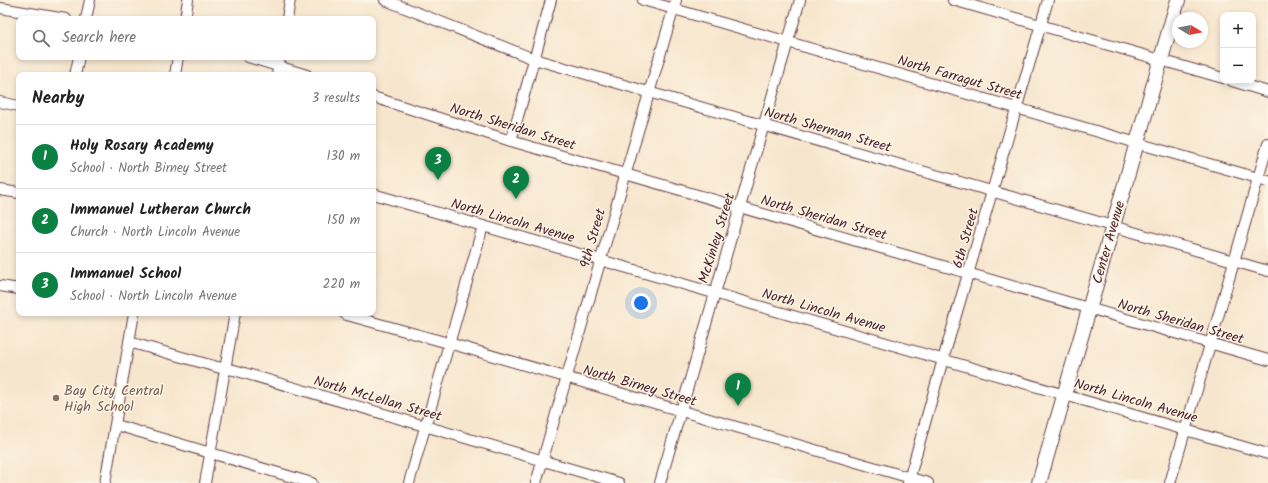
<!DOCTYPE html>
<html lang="en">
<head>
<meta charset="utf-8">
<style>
	body { margin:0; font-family:Kalam,sans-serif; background:#f2f2f2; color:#222 }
	.controls { position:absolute; right:12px; top:12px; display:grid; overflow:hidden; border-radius:8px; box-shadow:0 2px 6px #0003 }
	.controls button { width:36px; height:36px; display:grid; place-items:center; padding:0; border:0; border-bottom:1px solid #e0e0e0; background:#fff; color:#222; font:20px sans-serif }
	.compass { position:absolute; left:1172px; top:12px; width:36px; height:36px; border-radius:50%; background:#fff; box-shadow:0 2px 6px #0003; rotate:100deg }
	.you { position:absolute; left:641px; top:303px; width:14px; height:14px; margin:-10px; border:3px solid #fff; border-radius:50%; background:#1a73e8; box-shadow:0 0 0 6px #1a73e833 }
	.badge { display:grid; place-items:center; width:26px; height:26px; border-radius:50%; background:#0b8043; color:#fff; font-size:13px; font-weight:700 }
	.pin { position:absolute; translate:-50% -33px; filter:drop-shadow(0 1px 2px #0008) }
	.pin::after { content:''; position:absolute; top:21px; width:14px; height:12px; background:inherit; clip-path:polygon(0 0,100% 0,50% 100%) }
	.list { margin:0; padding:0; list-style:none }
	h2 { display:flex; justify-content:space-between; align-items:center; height:52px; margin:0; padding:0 16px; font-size:17px }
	h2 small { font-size:13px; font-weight:400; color:#767676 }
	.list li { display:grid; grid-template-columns:26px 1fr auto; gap:12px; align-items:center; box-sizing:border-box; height:64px; padding:0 16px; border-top:1px solid #e0e0e0 }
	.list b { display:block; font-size:15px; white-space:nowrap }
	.list p { margin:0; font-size:13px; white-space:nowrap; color:#767676 }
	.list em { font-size:13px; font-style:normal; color:#767676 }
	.icon { flex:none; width:22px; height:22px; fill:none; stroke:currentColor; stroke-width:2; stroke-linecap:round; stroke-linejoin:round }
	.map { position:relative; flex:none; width:1268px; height:483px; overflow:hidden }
	.search { position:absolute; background:#fff; box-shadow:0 2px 6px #0003; left:16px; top:16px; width:360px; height:44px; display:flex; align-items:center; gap:10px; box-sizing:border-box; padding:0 14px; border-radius:8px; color:#767676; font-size:15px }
	.panel { position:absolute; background:#fff; box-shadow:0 2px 6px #0003; left:16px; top:72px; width:360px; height:244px; border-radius:8px }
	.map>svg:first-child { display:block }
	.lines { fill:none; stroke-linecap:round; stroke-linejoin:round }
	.minor-casing { stroke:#643d43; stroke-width:12 }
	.highway-casing { stroke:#643d43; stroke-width:16 }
	.minor { stroke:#fff; stroke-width:10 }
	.highway { stroke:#fff; stroke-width:14 }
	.education-dot { fill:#8d6e63; stroke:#fcf5e5; stroke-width:1.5 }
	.labels { text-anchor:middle; stroke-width:3; stroke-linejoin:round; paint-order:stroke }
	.street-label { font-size:14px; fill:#4a1f2b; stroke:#fcf5e5 }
	.education-label { font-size:14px; fill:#785e54; stroke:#fcf5e5; text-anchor:start }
</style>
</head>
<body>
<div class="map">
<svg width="1268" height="483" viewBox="0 0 1268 483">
	<rect width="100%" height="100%" fill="#fcf5e5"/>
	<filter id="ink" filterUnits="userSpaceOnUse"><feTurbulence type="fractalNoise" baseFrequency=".025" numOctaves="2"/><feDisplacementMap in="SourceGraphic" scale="8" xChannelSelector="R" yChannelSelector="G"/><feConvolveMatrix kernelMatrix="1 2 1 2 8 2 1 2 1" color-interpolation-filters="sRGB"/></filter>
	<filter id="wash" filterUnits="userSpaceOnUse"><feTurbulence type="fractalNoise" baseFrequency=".012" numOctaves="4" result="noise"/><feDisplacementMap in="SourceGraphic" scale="16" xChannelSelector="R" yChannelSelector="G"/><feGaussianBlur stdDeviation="0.9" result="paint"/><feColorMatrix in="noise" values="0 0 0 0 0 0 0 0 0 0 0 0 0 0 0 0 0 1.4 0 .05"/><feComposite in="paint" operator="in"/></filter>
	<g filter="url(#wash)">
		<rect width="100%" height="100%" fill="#f7e6ce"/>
	</g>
	<g filter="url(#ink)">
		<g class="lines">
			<defs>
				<g id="minor">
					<path d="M385,0L534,59L1268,271"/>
					<path d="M643,0L1268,181"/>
					<path d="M953,0L1223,78"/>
					<path d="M0,8L66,19"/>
					<path d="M86,19L90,0"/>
					<path d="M185,19L188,0"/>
					<path d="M287,19L290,0"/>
					<path d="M248,57L307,75"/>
					<path d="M75,75L79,57"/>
					<path d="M175,75L178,57"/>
					<path d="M277,75L280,57"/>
					<path d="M1232,81L1268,92"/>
					<path d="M373,97L511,141L1268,360"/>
					<path d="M0,102L19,106"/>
					<path d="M511,141L551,0"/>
					<path d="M0,190L19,193"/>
					<path d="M373,194L1268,454"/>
					<path d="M0,286L19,289"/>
					<path d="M344,313L347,315L459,346L928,483"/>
					<path d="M129,342L217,367L234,370L619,483"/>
					<path d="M116,425L312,483"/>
					<path d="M105,483L134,313"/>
					<path d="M205,483L235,313"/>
					<path d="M409,483L483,226"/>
					<path d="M536,483L676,0"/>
					<path d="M660,483L800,0"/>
					<path d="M908,483L940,370L1048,0"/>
					<path d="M1170,483L1268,144"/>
				</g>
				<path id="highway" d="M1039,483L1178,0"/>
			</defs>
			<use href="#minor" class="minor-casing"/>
			<use href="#highway" class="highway-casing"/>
			<use href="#minor" class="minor"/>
			<use href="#highway" class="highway"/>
		</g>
	</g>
	<circle class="education-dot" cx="56" cy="398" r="4"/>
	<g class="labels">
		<g class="street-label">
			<text transform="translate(960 77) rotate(16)" y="5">North Farragut Street</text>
			<text transform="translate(513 126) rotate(17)" y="5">North Sheridan Street</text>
			<text transform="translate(828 129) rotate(16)" y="5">North Sherman Street</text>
			<text transform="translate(824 217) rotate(16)" y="5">North Sheridan Street</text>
			<text transform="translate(513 220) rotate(16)" y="5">North Lincoln Avenue</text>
			<text transform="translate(592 238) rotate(-74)" y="5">9th Street</text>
			<text transform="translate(716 238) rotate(-73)" y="5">McKinley Street</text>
			<text transform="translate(965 238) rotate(-74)" y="5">6th Street</text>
			<text transform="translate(1108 242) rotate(-74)" y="5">Center Avenue</text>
			<text transform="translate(824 310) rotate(16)" y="5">North Lincoln Avenue</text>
			<text transform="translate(1181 321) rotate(16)" y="5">North Sheridan Street</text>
			<text transform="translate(640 385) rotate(16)" y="5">North Birney Street</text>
			<text transform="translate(378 398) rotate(16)" y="5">North McLellan Street</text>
			<text transform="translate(1136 400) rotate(16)" y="5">North Lincoln Avenue</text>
		</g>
		<g class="education-label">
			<text x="64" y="395">Bay City Central<tspan x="64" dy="16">High School</tspan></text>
		</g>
	</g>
</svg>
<div class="controls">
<button>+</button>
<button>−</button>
</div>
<svg class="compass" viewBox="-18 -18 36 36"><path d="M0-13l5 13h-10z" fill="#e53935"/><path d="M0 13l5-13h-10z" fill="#767676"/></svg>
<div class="you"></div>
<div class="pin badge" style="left:738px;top:406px">1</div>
<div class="pin badge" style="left:516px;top:199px">2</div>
<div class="pin badge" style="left:438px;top:180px">3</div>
<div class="search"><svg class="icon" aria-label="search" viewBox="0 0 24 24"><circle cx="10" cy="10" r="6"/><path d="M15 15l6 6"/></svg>Search here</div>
<section class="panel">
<h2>Nearby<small>3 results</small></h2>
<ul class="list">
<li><span class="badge">1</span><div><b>Holy Rosary Academy</b><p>School · North Birney Street</p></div><em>130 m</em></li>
<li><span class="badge">2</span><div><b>Immanuel Lutheran Church</b><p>Church · North Lincoln Avenue</p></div><em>150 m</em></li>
<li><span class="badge">3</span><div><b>Immanuel School</b><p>School · North Lincoln Avenue</p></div><em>220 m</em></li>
</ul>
</section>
</div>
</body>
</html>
